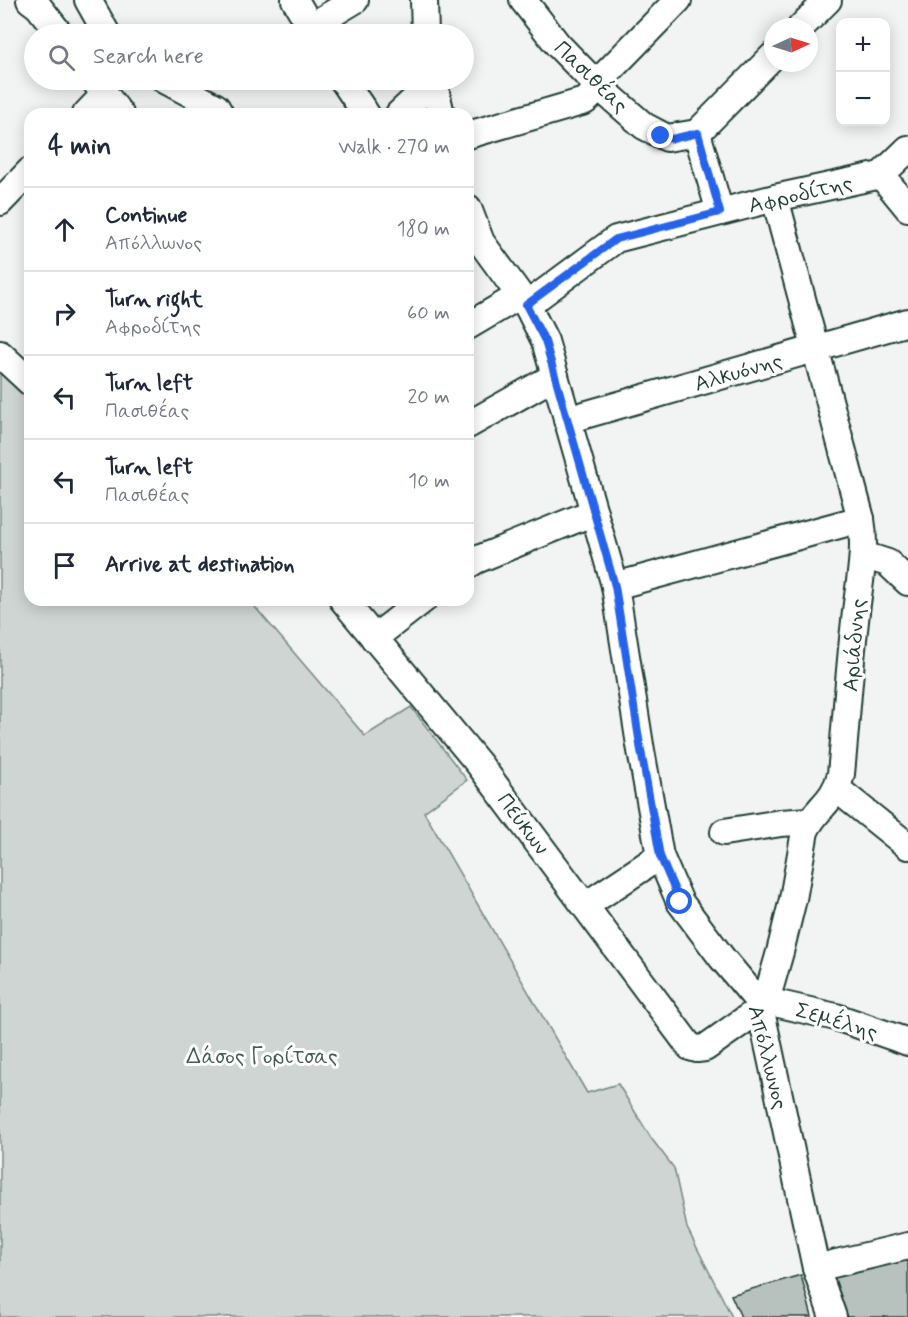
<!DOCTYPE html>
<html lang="en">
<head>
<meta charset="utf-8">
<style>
	body { margin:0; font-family:Mynerve,sans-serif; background:#f2f2f3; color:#1f2937 }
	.controls { position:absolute; right:18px; top:18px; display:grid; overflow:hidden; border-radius:12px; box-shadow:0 3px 15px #0003 }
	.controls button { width:54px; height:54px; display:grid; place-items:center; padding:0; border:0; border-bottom:2px solid #e0e1e3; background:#fff; color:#1f2937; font:30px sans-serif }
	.compass { position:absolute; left:764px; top:18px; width:54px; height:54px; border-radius:50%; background:#fff; box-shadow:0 3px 15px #0003; rotate:86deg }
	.stop { position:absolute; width:18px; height:18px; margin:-14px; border:4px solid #2563eb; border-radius:50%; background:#fff }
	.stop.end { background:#2563eb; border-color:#fff; box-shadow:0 2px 6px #0008 }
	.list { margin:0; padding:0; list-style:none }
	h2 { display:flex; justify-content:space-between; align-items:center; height:78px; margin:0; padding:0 24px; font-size:26px }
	h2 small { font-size:20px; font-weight:400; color:#747a83 }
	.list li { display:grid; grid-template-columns:39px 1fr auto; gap:18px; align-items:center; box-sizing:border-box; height:84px; padding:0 24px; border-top:2px solid #e0e1e3 }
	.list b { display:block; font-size:22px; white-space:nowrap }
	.list p { margin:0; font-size:20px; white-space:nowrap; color:#747a83 }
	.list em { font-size:20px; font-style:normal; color:#747a83 }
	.icon { flex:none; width:33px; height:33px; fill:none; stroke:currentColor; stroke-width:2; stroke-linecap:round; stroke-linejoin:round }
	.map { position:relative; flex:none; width:908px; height:1317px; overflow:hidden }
	.search { position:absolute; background:#fff; box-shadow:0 3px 15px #0003; left:24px; top:24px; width:450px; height:66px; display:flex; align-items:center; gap:15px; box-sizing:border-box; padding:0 21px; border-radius:33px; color:#747a83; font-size:22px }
	.panel { position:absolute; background:#fff; box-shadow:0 3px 15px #0003; left:24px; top:108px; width:450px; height:498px; border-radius:18px }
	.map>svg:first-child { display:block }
	.green { fill:#ced5d3; stroke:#768984; stroke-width:1.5 }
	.building { fill:#b7c1bd; stroke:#1f3d34; stroke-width:1.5 }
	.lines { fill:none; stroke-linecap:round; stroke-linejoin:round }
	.minor-casing { stroke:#1f3d34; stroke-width:30 }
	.minor { stroke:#fff; stroke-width:26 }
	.route { stroke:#2563eb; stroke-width:8 }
	.labels { text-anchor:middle; stroke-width:6; stroke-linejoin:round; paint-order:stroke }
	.street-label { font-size:22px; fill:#1f3d34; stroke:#fff }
	.park-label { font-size:22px; fill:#425b54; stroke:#fff }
</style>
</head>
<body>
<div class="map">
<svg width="908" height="1317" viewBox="0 0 908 1317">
	<rect width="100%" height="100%" fill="#f2f3f3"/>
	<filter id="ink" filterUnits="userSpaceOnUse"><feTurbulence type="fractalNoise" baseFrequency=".0167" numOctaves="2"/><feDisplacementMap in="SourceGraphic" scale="12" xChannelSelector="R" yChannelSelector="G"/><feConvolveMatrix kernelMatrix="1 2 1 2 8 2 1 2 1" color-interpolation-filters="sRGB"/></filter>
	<g filter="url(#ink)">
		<path class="green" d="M0,364L30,389V600H249L365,736L411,707L467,780L424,812L587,1093L618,1084L651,1138L674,1168L687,1228L732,1317H0Z"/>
		<g class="building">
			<path d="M908,1255V1317H847L833,1273Z"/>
			<path d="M801,1275L812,1317H741L731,1295Z"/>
		</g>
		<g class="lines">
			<defs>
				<g id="minor">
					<path d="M30,0L38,6L60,34"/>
					<path d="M88,0L107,34"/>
					<path d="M295,0L315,34"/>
					<path d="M424,0L425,34"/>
					<path d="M523,0L558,45L596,84L644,126L667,138L697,133L720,212"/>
					<path d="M310,27L355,0"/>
					<path d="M801,27L828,0"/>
					<path d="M94,80L120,114"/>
					<path d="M165,80L216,107L220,114"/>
					<path d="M343,80L366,114"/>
					<path d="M433,80L441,114"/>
					<path d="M596,84L678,0"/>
					<path d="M86,114L105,94"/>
					<path d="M399,114L433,82"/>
					<path d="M697,133L773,56"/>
					<path d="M468,135L585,101L600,88"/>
					<path d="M881,175L908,208"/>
					<path d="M0,202L30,171"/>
					<path d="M468,208L481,242L527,305L545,341L615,586L640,745L660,856L680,902L722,958L759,1002L816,1268L833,1317"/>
					<path d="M527,305L616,239L775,198L881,175L908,149"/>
					<path d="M468,326L519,296"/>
					<path d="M0,354L30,382"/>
					<path d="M567,420L908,322"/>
					<path d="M468,425L555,376"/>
					<path d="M863,555L888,563L908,582"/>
					<path d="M468,565L476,560L594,512"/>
					<path d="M615,586L861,519"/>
					<path d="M343,600L479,764L690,1047L697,1049L705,1048L760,1009L766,1001L780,952L793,899L805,831C816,807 834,803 841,774C846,723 849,672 855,621C858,588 867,553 861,519L775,198"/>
					<path d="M374,638L423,600"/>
					<path d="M837,789L908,846"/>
					<path d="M724,832L781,823L810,821"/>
					<path d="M586,905L660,856"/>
					<path d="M766,1001L836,1017L908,1042"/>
					<path d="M816,1268L908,1246"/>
				</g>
			</defs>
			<use href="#minor" class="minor-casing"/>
			<use href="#minor" class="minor"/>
		</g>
	</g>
	<g class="lines" filter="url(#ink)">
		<path class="route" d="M661,136L672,139L698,133L720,212L616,239L526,305L545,341L615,586L640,745L660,856L680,902"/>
	</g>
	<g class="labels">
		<g class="street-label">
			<text transform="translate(592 76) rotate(44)" y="8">Πασιθέας</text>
			<text transform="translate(800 193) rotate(-13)" y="8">Αφροδίτης</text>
			<text transform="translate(738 371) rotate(-16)" y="8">Αλκυόνης</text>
			<text transform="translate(853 645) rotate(-85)" y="8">Αριάδνης</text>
			<text transform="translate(524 823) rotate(53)" y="8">Πεύκων</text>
			<text transform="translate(837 1020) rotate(16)" y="8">Σεμέλης</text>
			<text transform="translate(769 1057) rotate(76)" y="8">Απόλλωνος</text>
		</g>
		<g class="park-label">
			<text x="262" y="1063">Δάσος Γορίτσας</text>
		</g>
	</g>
</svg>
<div class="controls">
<button>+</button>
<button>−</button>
</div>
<svg class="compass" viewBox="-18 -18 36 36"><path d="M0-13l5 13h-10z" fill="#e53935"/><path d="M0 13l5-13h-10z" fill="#747a83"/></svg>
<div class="stop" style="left:680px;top:902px"></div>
<div class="stop end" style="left:661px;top:136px"></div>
<div class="search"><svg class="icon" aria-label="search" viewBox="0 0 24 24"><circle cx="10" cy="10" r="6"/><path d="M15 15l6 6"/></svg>Search here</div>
<section class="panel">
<h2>4 min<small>Walk · 270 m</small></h2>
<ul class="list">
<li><svg class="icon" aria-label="ahead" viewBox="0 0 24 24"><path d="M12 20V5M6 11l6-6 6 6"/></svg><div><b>Continue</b><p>Απόλλωνος</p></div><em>180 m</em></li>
<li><svg class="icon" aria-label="right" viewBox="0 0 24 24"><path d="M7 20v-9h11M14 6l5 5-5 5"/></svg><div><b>Turn right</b><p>Αφροδίτης</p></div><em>60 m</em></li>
<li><svg class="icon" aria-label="left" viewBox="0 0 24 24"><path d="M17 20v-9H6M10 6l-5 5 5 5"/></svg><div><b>Turn left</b><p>Πασιθέας</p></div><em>20 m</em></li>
<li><svg class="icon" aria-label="left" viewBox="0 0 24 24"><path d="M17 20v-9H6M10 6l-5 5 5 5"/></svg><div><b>Turn left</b><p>Πασιθέας</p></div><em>10 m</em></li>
<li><svg class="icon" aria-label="arrive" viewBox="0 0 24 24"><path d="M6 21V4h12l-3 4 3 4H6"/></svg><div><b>Arrive at destination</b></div></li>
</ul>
</section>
</div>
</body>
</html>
